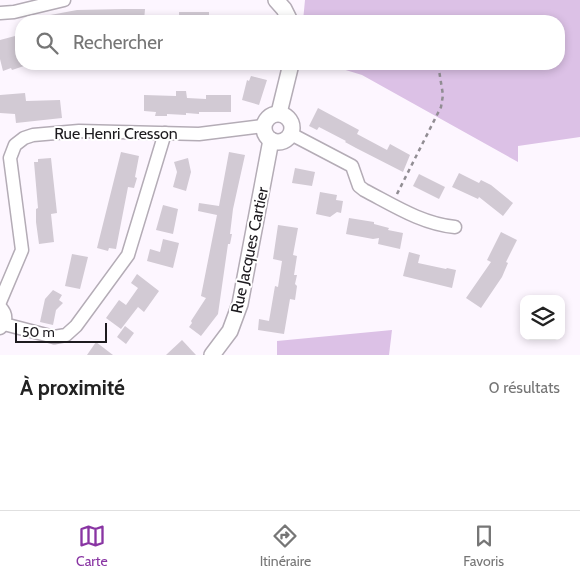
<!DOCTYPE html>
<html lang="fr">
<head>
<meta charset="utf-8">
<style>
	body { margin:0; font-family:Cabin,sans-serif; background:#f2f2f2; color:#222 }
	.controls { position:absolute; right:15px; bottom:15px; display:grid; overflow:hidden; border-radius:10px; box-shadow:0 2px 8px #0003 }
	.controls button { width:45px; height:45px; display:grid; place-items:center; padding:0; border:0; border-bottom:1px solid #e0e0e0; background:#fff; color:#222; font:25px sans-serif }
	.scale { position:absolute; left:15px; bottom:12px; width:92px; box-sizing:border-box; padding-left:5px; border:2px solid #1d1b1f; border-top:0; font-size:14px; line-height:18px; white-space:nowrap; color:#1d1b1f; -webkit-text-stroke:4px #fff; paint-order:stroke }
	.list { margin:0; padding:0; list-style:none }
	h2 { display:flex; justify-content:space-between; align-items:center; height:65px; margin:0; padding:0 20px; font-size:21px }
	h2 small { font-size:16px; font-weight:400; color:#767676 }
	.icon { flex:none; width:28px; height:28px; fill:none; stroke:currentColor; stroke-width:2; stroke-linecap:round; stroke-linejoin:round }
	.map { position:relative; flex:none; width:580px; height:355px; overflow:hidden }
	.search { position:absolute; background:#fff; box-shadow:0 2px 8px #0003; left:15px; right:15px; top:15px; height:55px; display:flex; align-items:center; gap:12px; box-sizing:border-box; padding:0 18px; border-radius:20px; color:#767676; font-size:19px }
	.sheet { height:155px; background:#fff }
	nav { display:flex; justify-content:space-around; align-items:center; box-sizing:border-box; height:70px; border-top:1px solid #e0e0e0; background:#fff; font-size:14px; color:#767676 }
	nav a { display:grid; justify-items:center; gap:2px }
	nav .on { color:#8935a3 }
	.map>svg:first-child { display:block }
	.green { fill:#dcc1e6 }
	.building { fill:#d2cad4 }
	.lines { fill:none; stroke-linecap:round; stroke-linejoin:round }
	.minor-casing { stroke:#b4acb6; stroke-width:15 }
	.tertiary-casing { stroke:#b4acb6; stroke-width:18 }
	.path { stroke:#918d93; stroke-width:2.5; stroke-dasharray:4 4; stroke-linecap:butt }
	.minor { stroke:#fff; stroke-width:12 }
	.tertiary { stroke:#fff; stroke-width:15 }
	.labels { text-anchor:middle; stroke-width:4; stroke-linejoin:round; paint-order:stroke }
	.street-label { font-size:16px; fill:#1d1b1f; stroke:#fff }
</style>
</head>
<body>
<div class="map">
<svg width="580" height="355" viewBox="0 0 580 355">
	<rect width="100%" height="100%" fill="#fdf6ff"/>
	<g class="green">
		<path d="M305,0H580V137L518,146V162L362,75L326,64H559V21H303Z"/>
		<path d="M392,330L389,355H277V341Z"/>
	</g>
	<g class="building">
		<path d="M124,9H145L144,21H46L45,16L77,10Z"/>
		<rect x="179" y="12" width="30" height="9"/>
		<path d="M15,36L21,51V64L27,65L12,70L11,68L3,71L0,59V40Z"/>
		<path d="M251,76L267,80L259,105L242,100L247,80L249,81Z"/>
		<path d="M176,91H186L187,98L206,99V95H231V112H199V114L186,113V115L167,114V116H155L156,112L144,111V95L176,96Z"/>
		<path d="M25,93L26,101L60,100L62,118L16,123L15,114L0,113V95Z"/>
		<path d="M318,108L359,130L357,134L387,150L390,144L410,155L403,172L356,148L345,142L346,141L319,127L317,130L309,126Z"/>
		<path d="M121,152L139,156L135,177L137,178L134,188L128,187L116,249L109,248L108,251L97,248Z"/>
		<path d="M229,152L245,155L233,209L230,234H232L230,244H228L218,314L201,336L189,327L192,323L191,321L206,298L201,296L217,215L198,211L199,203L219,206Z"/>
		<path d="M51,158L57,213L51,214L54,242L39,244L36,222V209L38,208L34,162H38V159Z"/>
		<path d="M188,158L191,172L186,191L173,187L177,172L174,162Z"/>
		<path d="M295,168L315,172L312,186L292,183Z"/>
		<path d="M459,173L479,183L481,180L491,185L513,203L503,216L479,197L478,199L452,187Z"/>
		<path d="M419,174L445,187L439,199L413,186Z"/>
		<path d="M320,192L337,195L336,200L343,201L341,213L337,212L330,217L316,214Z"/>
		<path d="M163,205L178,209L173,234L156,230Z"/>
		<path d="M349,218L374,222V224L389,228L388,230L403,233L400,249L378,244L379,238L373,239L346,234Z"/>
		<path d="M278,225L298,228L293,255L297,256L294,275H297L295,284L297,286L295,300L290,299L284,334L258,330L259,319L269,321L275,286L278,287L282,261L273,259Z"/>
		<path d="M501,232L517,240L506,262L508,263L502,277L481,308L466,298L491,262L487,260Z"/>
		<path d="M163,239L179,243L173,268L147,261L150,249L160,252Z"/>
		<path d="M409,252L420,255L418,263L446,269L447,268L456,270L452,288L403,276Z"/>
		<path d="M72,254L88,257L80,289L65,286Z"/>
		<path d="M137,274L159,291L144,312L138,307L121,329L106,318L119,300L126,305L138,288L131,283Z"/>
		<path d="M53,290L62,295L59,300L63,303L56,310L53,325L40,322L45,299Z"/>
		<path d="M125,326L134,333L126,344L117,337Z"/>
		<path d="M182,340L196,355H166Z"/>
		<path d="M96,342L113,355H87Z"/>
	</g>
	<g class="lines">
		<defs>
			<g id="minor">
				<path d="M0,13L14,12L64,0"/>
				<path d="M291,134L352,166L359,186L364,190C393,205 422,224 455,227"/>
				<path d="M0,302L22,250L10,158L15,145L24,138L33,135L79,131L199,134L263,126"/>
				<path d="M0,307C7,314 7,322 0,328"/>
				<path d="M4,324L54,337L66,335L76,326L128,255L165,133"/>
			</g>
			<g id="tertiary">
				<path d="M276,0L284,9L290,21"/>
				<path d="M279,113L291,64"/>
				<circle cx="278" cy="128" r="14"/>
				<path d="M212,355L230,331L240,304L271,140"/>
			</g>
		</defs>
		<use href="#minor" class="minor-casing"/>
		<use href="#tertiary" class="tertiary-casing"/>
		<path class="path" d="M397,194L441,107L443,95L438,64"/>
		<use href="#minor" class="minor"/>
		<use href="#tertiary" class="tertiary"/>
	</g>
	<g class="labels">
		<g class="street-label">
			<text x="116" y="139">Rue Henri Cresson</text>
			<text transform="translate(249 250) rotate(-78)" y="6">Rue Jacques Cartier</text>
		</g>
	</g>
</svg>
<div class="controls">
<button><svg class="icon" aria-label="layers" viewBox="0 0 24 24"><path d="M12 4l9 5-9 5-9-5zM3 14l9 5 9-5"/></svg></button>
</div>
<div class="scale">50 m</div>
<div class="search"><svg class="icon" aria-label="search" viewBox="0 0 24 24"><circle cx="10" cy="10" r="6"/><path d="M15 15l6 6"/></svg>Rechercher</div>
</div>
<section class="sheet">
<h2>À proximité<small>0 résultats</small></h2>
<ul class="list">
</ul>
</section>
<nav>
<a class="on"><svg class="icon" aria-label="map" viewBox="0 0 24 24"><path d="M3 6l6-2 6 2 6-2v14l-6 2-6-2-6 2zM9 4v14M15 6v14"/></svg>Carte</a>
<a><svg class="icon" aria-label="directions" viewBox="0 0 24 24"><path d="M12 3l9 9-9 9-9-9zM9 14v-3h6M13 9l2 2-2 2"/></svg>Itinéraire</a>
<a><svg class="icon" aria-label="saved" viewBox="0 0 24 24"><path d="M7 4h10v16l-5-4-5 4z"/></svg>Favoris</a>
</nav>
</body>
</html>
